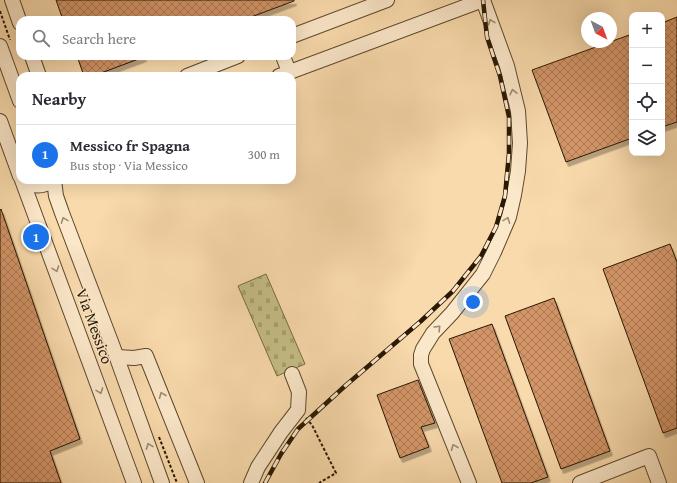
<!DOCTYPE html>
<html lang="en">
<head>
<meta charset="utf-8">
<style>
	body { margin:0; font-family:"Gentium Book Plus",serif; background:#f2f2f3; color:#2b2b33 }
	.controls { position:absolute; right:12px; top:12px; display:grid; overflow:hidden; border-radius:8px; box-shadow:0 4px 16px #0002 }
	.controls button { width:36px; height:36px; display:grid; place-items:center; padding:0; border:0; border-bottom:1px solid #e1e1e2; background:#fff; color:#2b2b33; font:20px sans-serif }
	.compass { position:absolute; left:581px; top:12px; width:36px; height:36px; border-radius:50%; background:#fff; box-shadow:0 4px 16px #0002; rotate:139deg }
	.you { position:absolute; left:473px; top:302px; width:14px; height:14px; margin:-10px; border:3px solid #fff; border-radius:50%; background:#1a73e8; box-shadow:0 0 0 6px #1a73e833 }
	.badge { display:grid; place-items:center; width:26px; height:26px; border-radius:50%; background:#1a73e8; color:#fff; font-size:13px; font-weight:700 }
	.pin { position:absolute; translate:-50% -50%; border:2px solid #fff; box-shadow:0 1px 4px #0006 }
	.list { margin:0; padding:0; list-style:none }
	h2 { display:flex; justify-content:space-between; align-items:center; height:52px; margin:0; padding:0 16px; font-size:17px }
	h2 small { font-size:13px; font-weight:400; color:#7c7c81 }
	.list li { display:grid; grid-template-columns:26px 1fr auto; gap:12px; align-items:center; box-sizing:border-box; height:60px; padding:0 16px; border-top:1px solid #e1e1e2 }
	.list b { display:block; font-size:15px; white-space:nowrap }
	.list p { margin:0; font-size:13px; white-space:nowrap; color:#7c7c81 }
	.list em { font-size:13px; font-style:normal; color:#7c7c81 }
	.icon { flex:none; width:22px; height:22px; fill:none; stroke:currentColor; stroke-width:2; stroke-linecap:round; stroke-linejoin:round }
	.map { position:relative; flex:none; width:677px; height:483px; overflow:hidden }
	.search { position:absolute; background:#fff; box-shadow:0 4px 16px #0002; left:16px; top:16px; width:280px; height:44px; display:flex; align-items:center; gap:10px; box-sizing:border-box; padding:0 14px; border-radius:12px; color:#7c7c81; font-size:15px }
	.panel { position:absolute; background:#fff; box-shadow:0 4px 16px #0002; left:16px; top:72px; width:280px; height:112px; border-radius:12px }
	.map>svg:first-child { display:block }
	.cemetery { fill:url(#cemetery-stones); stroke:#776a44 }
	.building { fill:url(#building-cross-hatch); stroke:#291803; filter:url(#shadow) }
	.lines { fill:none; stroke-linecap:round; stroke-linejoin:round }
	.minor-casing { stroke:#5d482d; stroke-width:16 }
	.path { stroke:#291803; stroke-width:2; stroke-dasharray:3 2; stroke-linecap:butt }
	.minor { stroke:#fbe7c9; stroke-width:14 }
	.rail-casing { stroke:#291803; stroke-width:4.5 }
	.rail { stroke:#fbe7c9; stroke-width:3; stroke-dasharray:9; stroke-linecap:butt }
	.oneway { stroke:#9c8a70 }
	.labels { text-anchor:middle; stroke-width:3; stroke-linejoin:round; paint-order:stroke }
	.street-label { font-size:16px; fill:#291803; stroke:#fbe7c9 }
</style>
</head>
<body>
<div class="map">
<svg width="677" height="483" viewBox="0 0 677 483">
	<defs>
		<pattern id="cemetery-stones" width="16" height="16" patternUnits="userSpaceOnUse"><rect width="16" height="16" fill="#c5bd84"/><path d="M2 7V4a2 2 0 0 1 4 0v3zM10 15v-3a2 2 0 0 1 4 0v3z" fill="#a9a270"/></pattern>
		<pattern id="building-cross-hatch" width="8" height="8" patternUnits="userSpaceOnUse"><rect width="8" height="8" fill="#d39567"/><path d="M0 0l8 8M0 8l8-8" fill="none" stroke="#ab7953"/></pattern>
		<filter id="shadow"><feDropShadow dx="2.5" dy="4.5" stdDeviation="0" flood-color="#0004"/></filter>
	</defs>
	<rect width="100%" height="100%" fill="#f9daac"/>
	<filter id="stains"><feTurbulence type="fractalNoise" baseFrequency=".005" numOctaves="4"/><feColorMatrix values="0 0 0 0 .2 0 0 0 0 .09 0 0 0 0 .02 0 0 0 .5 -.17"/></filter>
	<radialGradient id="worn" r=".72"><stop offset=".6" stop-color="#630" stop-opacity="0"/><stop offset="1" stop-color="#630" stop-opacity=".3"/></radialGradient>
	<path class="cemetery" d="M266,274L305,364L277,376L238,286Z"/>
	<g class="building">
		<path d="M56,0H294V1L243,20H63Z"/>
		<path d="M677,17V122L662,127V23Z"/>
		<path d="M632,34V138L566,162L532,70Z"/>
		<path d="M77,56H144V57L93,76H84Z"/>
		<path d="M1,209L80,439L50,451L61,483H0V210Z"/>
		<path d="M670,244L677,262V428L663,433L603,269Z"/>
		<path d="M554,298L610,451L561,469L505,316Z"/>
		<path d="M492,324L548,477L531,483H502L449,339Z"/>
		<path d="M418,380L435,423L421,427L429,447L400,458L377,395Z"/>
	</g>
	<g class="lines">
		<defs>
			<g id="minor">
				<path d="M12,0L20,23"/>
				<path d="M292,36L387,0"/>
				<path d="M0,46L20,101"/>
				<path d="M32,56L39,76"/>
				<path d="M283,56L289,72"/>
				<path d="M187,76L238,56"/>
				<path d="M279,76L483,0L507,66L518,111L520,143L518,171L514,195L509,217L494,252L483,274L452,313L433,333L423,349L421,355V364L469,483"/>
				<path d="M0,121L20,176"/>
				<path d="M22,180L134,483"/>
				<path d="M24,180C34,188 43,187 53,180"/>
				<path d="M54,180L56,196L62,213L113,347L162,483"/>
				<path d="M117,357L134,358L146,356L197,483"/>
				<path d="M251,483L258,467L281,432L298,410L299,392L292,374"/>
				<path d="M580,483L649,456L659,483"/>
			</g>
		</defs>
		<use href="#minor" class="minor-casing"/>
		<g class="path">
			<path d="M0,11L10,40"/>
			<path d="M306,418L312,425L336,473L319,483"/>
			<path d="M159,437L177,483"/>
		</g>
		<use href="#minor" class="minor"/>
		<defs>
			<path id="rail" d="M265,483L281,454L298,429L345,386L421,321L453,291L481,256L496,227L505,196L509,153V117L500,76L487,37L483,0"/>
		</defs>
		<use href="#rail" class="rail-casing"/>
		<use href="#rail" class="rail"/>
	</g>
	<defs><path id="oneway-chevron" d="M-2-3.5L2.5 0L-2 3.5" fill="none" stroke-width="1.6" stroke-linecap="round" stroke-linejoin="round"/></defs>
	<g class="oneway">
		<use href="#oneway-chevron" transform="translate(491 22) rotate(-110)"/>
		<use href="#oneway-chevron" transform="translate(513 92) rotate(-103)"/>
		<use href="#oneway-chevron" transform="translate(64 220) rotate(-111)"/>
		<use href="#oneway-chevron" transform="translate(507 220) rotate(-69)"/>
		<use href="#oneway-chevron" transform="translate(56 269) rotate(70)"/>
		<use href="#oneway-chevron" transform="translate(438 328) rotate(-46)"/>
		<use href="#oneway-chevron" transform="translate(100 391) rotate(70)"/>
		<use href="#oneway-chevron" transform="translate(162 395) rotate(-112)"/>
		<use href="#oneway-chevron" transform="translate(149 446) rotate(-110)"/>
		<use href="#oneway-chevron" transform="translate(454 447) rotate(-112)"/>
	</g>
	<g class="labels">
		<g class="street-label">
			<text transform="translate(95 326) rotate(70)" y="6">Via Messico</text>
		</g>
	</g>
	<rect width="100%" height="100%" filter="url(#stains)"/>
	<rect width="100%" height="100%" fill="url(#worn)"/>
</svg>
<div class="controls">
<button>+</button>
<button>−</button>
<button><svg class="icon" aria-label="locate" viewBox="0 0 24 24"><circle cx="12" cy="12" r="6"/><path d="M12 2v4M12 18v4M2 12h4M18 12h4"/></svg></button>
<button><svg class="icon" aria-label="layers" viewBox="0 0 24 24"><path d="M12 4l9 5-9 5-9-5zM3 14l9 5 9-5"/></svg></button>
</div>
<svg class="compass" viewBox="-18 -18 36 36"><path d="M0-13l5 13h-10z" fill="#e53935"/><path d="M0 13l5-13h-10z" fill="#7c7c81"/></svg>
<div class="you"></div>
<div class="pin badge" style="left:36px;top:237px">1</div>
<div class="search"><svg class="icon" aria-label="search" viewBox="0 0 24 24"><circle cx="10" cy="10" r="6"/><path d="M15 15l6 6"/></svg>Search here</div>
<section class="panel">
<h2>Nearby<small></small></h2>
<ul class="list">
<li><span class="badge">1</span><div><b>Messico fr Spagna</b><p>Bus stop · Via Messico</p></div><em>300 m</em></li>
</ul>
</section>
</div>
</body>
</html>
